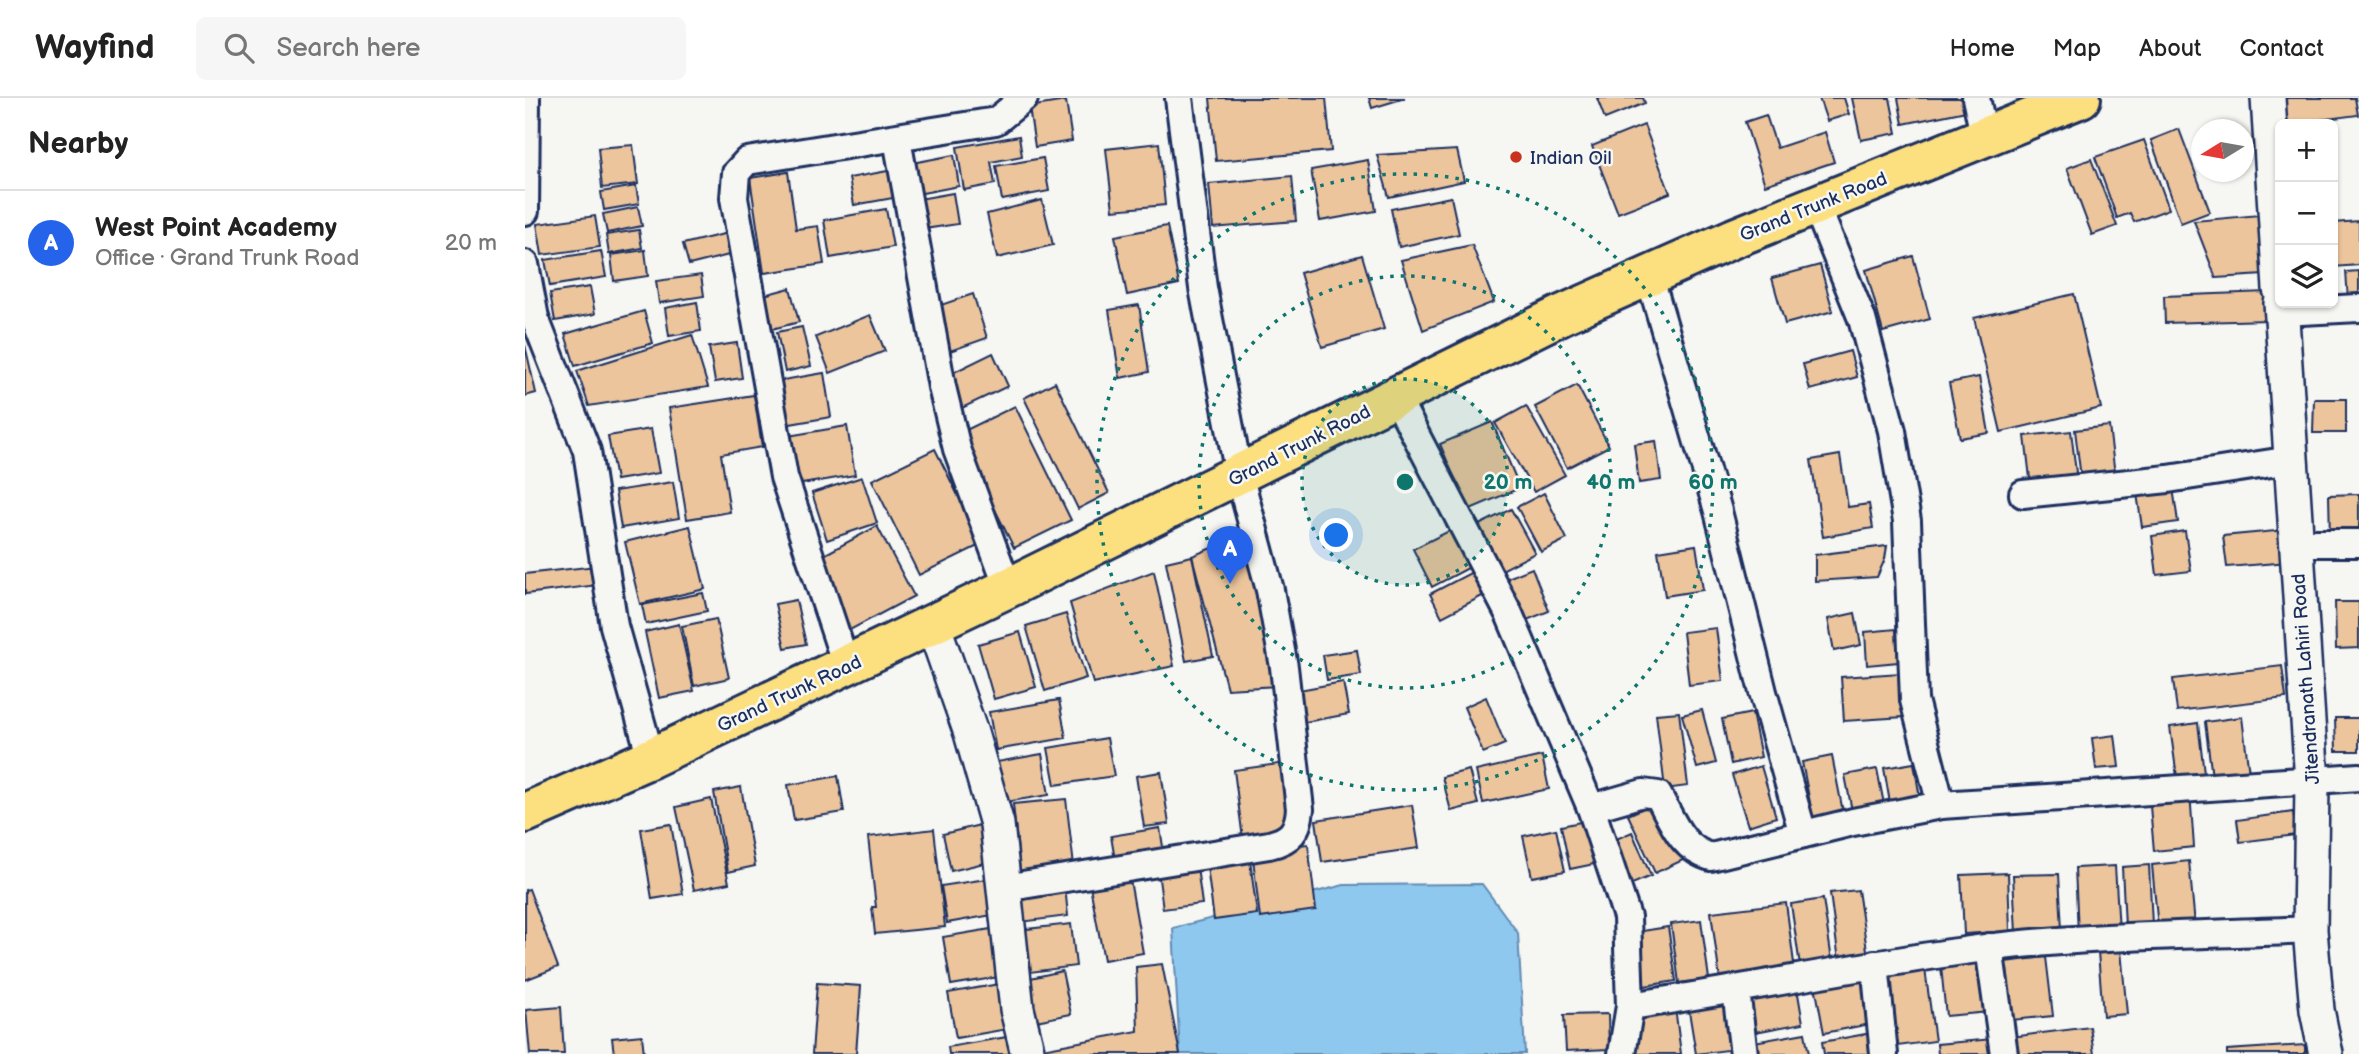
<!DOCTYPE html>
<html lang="en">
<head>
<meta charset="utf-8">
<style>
	body { margin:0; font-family:"Balsamiq Sans",sans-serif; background:#f6f6f6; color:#222 }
	.controls { position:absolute; right:21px; top:21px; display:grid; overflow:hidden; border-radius:10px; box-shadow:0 2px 5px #0004 }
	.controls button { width:63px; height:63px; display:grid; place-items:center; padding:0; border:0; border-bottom:2px solid #e0e0e0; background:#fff; color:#222; font:35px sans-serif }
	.compass { position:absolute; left:1666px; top:21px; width:63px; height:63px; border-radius:50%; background:#fff; box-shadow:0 2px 5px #0004; rotate:259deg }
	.you { position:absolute; left:812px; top:438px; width:24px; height:24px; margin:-18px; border:5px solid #fff; border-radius:50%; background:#1a73e8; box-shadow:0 0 0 10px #1a73e833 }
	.badge { display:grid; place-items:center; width:46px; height:46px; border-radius:50%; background:#2563eb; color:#fff; font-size:23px; font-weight:700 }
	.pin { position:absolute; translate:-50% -58px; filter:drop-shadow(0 2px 4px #0008) }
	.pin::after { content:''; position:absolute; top:37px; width:24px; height:21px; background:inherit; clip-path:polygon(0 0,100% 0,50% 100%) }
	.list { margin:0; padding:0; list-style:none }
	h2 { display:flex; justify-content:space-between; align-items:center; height:91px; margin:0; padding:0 28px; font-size:30px }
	h2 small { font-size:23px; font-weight:400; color:#767676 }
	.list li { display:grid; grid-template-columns:46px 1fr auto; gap:21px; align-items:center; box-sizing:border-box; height:105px; padding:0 28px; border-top:2px solid #e0e0e0 }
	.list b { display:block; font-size:26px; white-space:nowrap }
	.list p { margin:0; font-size:23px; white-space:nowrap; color:#767676 }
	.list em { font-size:23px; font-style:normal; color:#767676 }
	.icon { flex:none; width:38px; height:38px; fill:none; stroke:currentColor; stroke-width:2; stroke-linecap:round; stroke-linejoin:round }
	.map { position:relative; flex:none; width:1834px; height:956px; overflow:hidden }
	header { display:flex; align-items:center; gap:42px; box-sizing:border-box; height:98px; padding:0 35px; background:#fff; border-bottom:2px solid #e0e0e0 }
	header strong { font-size:33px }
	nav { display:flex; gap:38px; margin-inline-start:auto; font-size:24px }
	.search { width:490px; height:63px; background:#f6f6f6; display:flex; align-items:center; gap:18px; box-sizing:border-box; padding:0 24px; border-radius:10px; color:#767676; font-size:26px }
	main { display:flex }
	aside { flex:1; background:#fff }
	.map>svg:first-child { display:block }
	.water { fill:#8fc8ee; stroke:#618bb4; stroke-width:2 }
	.building { fill:#ecc59c; stroke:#1b2f5e; stroke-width:2 }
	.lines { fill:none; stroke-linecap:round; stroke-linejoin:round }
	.minor-casing { stroke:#1b2f5e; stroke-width:32 }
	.tertiary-casing { stroke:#1b2f5e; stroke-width:38 }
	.primary-casing { stroke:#1b2f5e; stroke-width:44 }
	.minor { stroke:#f6f6f2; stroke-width:26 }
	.tertiary { stroke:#f6f6f2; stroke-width:33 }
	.primary { stroke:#fce080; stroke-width:38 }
	.ring { fill:none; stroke:#0f766e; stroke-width:3.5; stroke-dasharray:3.5 7 }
	.poi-dot { fill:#c8321e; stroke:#f6f6f2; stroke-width:2.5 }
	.labels { text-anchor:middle; stroke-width:5; stroke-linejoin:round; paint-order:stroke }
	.poi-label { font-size:19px; fill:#1b2f5e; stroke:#f6f6f2; text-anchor:start }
	.street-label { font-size:19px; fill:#1b2f5e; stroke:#f6f6f2 }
	.centre { fill:#0f766e; stroke:#f6f6f2; stroke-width:3.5 }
	.ring-label { font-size:21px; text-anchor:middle; font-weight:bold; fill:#0f766e; stroke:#f6f6f2; stroke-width:5; stroke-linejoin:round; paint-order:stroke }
</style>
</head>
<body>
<header>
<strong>Wayfind</strong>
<div class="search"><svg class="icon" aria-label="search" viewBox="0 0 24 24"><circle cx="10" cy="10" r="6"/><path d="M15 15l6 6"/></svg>Search here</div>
<nav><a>Home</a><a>Map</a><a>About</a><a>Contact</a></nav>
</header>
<main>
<aside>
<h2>Nearby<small></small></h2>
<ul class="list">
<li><span class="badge">A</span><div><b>West Point Academy</b><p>Office · Grand Trunk Road</p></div><em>20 m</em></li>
</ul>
</aside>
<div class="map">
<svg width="1834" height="956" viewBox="0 0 1834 956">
	<rect width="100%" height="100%" fill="#f6f6f2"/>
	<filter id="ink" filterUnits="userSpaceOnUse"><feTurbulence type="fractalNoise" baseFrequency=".0143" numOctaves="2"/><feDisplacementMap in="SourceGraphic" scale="14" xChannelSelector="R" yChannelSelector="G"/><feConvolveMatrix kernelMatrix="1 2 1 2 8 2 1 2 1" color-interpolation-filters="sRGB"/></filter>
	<g filter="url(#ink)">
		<path class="water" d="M957,786L993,835L1000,956H655L648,830L819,787Z"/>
		<g class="building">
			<path d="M685,0H801L806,53L691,63Z"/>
			<path d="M844,0H880L847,10Z"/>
			<path d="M1072,0H1118L1120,5L1080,21Z"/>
			<path d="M1294,0H1319L1324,16L1302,23Z"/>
			<path d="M1327,0H1365L1372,35L1336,42Z"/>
			<path d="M1373,0H1443L1446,12L1378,26Z"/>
			<path d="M1759,0H1830L1833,17L1763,26Z"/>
			<path d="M541,3L547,43L510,49L504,9Z"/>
			<path d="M1241,17L1252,50L1300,34L1309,64L1240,87L1220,24Z"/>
			<path d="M1119,27L1145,95L1093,115L1067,48Z"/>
			<path d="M1654,31L1685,114L1656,125L1626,42Z"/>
			<path d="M494,38L497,58L466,64L470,86L439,92L432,49Z"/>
			<path d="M1619,42L1644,111L1609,124L1605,115L1592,120L1570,59Z"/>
			<path d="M634,45L640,107L588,112L581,51Z"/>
			<path d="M108,47L113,86L77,90L73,50Z"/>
			<path d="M932,52L939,83L864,99L852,57Z"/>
			<path d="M429,57L434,88L392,96L387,65Z"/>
			<path d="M518,60L524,93L477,102L471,68Z"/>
			<path d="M1566,61L1592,128L1567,137L1542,70Z"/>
			<path d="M843,62L851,113L795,123L786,72Z"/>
			<path d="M374,71L379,98L329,107L324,80Z"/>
			<path d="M263,74L271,131L293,128L299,166L239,175L225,80Z"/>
			<path d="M767,78L771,123L688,130L684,86Z"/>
			<path d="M111,88L114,106L79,112L76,94Z"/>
			<path d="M428,95L433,126L399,131L394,101Z"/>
			<path d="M926,99L934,136L874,149L866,111Z"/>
			<path d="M517,102L528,147L472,160L462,116Z"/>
			<path d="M113,109L117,128L82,135L78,116Z"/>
			<path d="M361,111L368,149L305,160L299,122Z"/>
			<path d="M1734,117L1739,177L1691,180L1669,123Z"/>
			<path d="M70,118L75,149L17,157L12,126Z"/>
			<path d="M1834,123V167L1808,169V125Z"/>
			<path d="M642,128L654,186L602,197L590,138Z"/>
			<path d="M114,132L117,150L84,156L81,137Z"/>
			<path d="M203,135L208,156L164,167L158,146Z"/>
			<path d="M947,147L969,204L898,232L876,162Z"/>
			<path d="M120,152L123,178L89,183L86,157Z"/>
			<path d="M76,153L81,179L25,188L20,162Z"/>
			<path d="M837,157L859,231L797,249L775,175Z"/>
			<path d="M1388,158L1405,221L1358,234L1341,172Z"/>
			<path d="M1295,167L1308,213L1260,226L1247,180Z"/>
			<path d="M1834,173V200L1823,201L1821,174Z"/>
			<path d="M176,177L179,198L134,205L131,183Z"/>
			<path d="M65,189L70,216L30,223L25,195Z"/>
			<path d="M265,190L274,224L247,231L239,197Z"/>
			<path d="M1742,194L1743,222L1640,225L1639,198Z"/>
			<path d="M448,196L462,240L425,253L410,209Z"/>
			<path d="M1549,196L1576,310L1476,334L1449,220Z"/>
			<path d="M172,204L176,233L144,238L140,210Z"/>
			<path d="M614,207L624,274L595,280L584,212Z"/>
			<path d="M119,213L128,245L50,268L40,236Z"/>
			<path d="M345,217L360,253L305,275L291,239Z"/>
			<path d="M277,229L286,268L260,274L252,234Z"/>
			<path d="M167,237L183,289L64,308L52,273Z"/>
			<path d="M212,245L217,280L190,284L184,249Z"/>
			<path d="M0,247L11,295L0,298Z"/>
			<path d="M1325,253L1332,279L1285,292L1278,266Z"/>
			<path d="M468,255L483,288L435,311L419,279Z"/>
			<path d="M299,275L306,319L259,327L252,283Z"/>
			<path d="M1454,279L1464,335L1435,340L1424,285Z"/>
			<path d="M530,284L584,395L553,411L499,300Z"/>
			<path d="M1052,287L1084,348L1042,370L1010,309Z"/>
			<path d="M229,297L237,349L196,356L205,414L162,421L144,310Z"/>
			<path d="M1789,301H1821V335H1788Z"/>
			<path d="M490,308L546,422L489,450L433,336Z"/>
			<path d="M1001,308L1040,377L1009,394L970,325Z"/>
			<path d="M967,324L995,390L943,412L915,346Z"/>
			<path d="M322,328L330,377L271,387L263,338Z"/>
			<path d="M1584,328L1591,385L1557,388L1550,332Z"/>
			<path d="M126,331L134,375L91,382L83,338Z"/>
			<path d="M1546,333L1552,383L1506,389L1500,338Z"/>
			<path d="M1131,343L1136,382L1114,385L1109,346Z"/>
			<path d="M410,351L457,446L394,477L347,382Z"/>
			<path d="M1315,357L1323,409L1344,406L1348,430L1298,439L1286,362Z"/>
			<path d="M337,379L352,425L302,442L287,395Z"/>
			<path d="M1647,383L1653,424L1617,429L1611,389Z"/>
			<path d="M148,384L154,420L96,430L90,393Z"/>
			<path d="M1019,395L1042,441L1016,454L992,409Z"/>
			<path d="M1834,396V440H1805L1804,397Z"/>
			<path d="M986,411L1010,455L975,473L952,428Z"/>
			<path d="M165,428L180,491L115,506L100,444Z"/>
			<path d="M352,428L389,498L323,533L286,464Z"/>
			<path d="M928,431L947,468L907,489L888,451Z"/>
			<path d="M1761,432L1764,464L1702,469L1698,438Z"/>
			<path d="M1660,433L1666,473L1632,477L1627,438Z"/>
			<path d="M723,435L752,588L702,591L667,458Z"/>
			<path d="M1171,447L1178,492L1140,498L1133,453Z"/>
			<path d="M1362,448L1360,461L1352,479L1290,483V457Z"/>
			<path d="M667,458L688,558L661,563L641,464Z"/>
			<path d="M71,468L73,487L0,496V476Z"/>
			<path d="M1007,470L1024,513L997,524L980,481Z"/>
			<path d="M951,472L963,495L917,519L905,496Z"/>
			<path d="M629,473L649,568L568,585L545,505Z"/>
			<path d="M178,495L182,513L121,526L117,507Z"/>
			<path d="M271,502L281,546L260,550L250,506Z"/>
			<path d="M1810,504H1834V550L1811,551Z"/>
			<path d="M1330,515L1336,547L1309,553L1303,521Z"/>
			<path d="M541,516L561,580L520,593L501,528Z"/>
			<path d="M191,521L204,580L169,588L157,528Z"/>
			<path d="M154,526L169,593L134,600L120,534Z"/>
			<path d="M1191,530L1198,583L1164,587L1158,534Z"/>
			<path d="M1371,531L1373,564L1342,567L1340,534Z"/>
			<path d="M495,534L511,589L469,601L453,546Z"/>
			<path d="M832,552L836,577L802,582L798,557Z"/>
			<path d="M1757,568L1761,600L1652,613L1648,581Z"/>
			<path d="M1376,575L1379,619L1319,623L1316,579Z"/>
			<path d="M818,584L824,616L780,624L774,592Z"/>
			<path d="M961,599L980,646L958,655L939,609Z"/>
			<path d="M534,602L541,640L471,652L464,614Z"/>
			<path d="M1177,612L1191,665L1172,670L1157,617Z"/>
			<path d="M1154,614L1163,688L1140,691L1131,616Z"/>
			<path d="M1227,615L1236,659L1206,666L1197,621Z"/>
			<path d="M1717,619L1724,675L1687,679L1680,624Z"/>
			<path d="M1810,620H1834V653H1811Z"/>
			<path d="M1673,625L1680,683L1653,686L1645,629Z"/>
			<path d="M1590,637L1594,669L1571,671L1567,640Z"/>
			<path d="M582,640L589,678L530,687L523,650Z"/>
			<path d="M517,656L524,697L480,704L472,664Z"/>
			<path d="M1017,658L1024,691L958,705L951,673Z"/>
			<path d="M1307,658L1318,714L1288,720L1277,664Z"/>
			<path d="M761,665L770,733L718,741L709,672Z"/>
			<path d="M1389,665L1395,700L1365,705L1359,670Z"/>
			<path d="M1236,668L1251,719L1223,728L1207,677Z"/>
			<path d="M1352,671L1359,706L1327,713L1320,677Z"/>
			<path d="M944,672L953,706L926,713L917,679Z"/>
			<path d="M636,674L644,726L619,729L611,678Z"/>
			<path d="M313,678L319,714L269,722L263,687Z"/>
			<path d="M216,689L230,768L203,774L189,694Z"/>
			<path d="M1665,694L1669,749L1629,753L1624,697Z"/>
			<path d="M186,701L204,785L169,792L151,709Z"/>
			<path d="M541,701L549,768L495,773L488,706Z"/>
			<path d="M1132,704L1158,762L1130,775L1103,717Z"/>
			<path d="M887,707L894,750L797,764L791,722Z"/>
			<path d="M1768,714L1771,737L1715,744L1712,722Z"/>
			<path d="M1065,722L1074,765L1045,771L1036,728Z"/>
			<path d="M146,726L158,796L127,801L116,731Z"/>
			<path d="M455,727L463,764L426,773L418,736Z"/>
			<path d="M635,730L639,755L590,762L586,738Z"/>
			<path d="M409,731L420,829L350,836L347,809H351L343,739Z"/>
			<path d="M1031,731L1040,773L1007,779L998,738Z"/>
			<path d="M1107,734L1126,778L1098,790L1080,746Z"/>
			<path d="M783,746L791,812L735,820L727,752Z"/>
			<path d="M724,755L732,816L689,822L681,761Z"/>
			<path d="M671,762L677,806L638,811L632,766Z"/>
			<path d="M1664,763L1670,827L1633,831L1627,767Z"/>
			<path d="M1624,767L1627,827L1600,828L1597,769Z"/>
			<path d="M1590,768L1594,833L1553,835L1550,770Z"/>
			<path d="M603,771L618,855L579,862L563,778Z"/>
			<path d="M1483,775L1485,833L1439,836L1436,777Z"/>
			<path d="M1534,776L1537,832L1491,835L1488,777Z"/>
			<path d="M539,778L543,818L496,824L490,784Z"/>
			<path d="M468,780L473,816L422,825L416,788Z"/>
			<path d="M4,791L33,869L0,882V792Z"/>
			<path d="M1333,792L1343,859L1314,863L1305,795Z"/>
			<path d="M1298,801L1307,863L1275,868L1266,806Z"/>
			<path d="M1261,805L1270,873L1195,882L1186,814Z"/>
			<path d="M1176,822L1184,881L1154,885L1146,826Z"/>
			<path d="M546,826L551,868L498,875L493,832Z"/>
			<path d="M1143,829L1151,883L1119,888L1111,834Z"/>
			<path d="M472,830L480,878L426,887L418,839Z"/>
			<path d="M1596,852L1602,916L1578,918L1573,854Z"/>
			<path d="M1458,854L1464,914L1421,918L1415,858Z"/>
			<path d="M1521,859L1528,918L1486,922L1480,864Z"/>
			<path d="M637,866L655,956H514L512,952L613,933L611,869Z"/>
			<path d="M1400,871L1410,943L1373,948L1363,876Z"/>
			<path d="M537,873L546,916L506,924L497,882Z"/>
			<path d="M1335,873L1345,926L1299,935L1289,882Z"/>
			<path d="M292,885L336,888L331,956H287Z"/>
			<path d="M480,885L488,930L431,940L423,895Z"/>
			<path d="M1272,890L1278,925L1230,934L1223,899Z"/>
			<path d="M1204,901L1211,951L1171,956L1163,907Z"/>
			<path d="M36,909L39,956H5L1,912Z"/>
			<path d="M1150,909L1156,956H1109L1112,915Z"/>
			<path d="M1083,916L1084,951L1041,953L1039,917Z"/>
			<path d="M1565,929L1569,956H1488L1486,939Z"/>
			<path d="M1352,934L1356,956H1299L1297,944Z"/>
			<path d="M1280,935L1284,956H1231L1229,944Z"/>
			<path d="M117,937L119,956H89L87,940Z"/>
			<path d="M482,939L485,956H424L423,949Z"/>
			<path d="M1468,941L1469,956H1413L1412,946Z"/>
			<path d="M1780,947V956H1702V952Z"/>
		</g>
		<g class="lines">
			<defs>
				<g id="minor">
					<path d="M1451,0L1459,37"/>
					<path d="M372,41L417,289L432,351L483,490"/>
					<path d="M1291,107L1337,221L1367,333L1382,423L1389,602L1416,707"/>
					<path d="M0,113L1,0"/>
					<path d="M0,166L10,220L62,353L89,528L126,660"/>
					<path d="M1124,177L1193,413L1238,594L1278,736"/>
					<path d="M1757,214L1834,210"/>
					<path d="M871,299L984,516L1066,710L1102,819L1105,908L1097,956"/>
					<path d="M1498,396L1643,381L1766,362"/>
					<path d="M1772,445H1834"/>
					<path d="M321,567L259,379L209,100L211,75L222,63L471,23L499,0"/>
					<path d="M1066,710L1118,695L1133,697C1147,722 1156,751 1186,759L1328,724L1416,707L1834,679"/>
					<path d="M479,790L744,747C766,742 773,733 775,711L759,569L745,492L714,377L678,190L654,0"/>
					<path d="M1464,849L1479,956"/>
					<path d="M1350,866L1359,956"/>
					<path d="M1211,893L1219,956"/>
					<path d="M1105,908C1224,891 1342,865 1461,850C1568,837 1678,837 1785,832"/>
				</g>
				<g id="tertiary">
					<path d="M1743,0L1755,191"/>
					<path d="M1756,205L1787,684L1785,832L1792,912L1801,956"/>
					<path d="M408,526L446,635L472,726L492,911L503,956"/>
				</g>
				<path id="primary" d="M0,715L126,660L483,490L1036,217L1209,140L1556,0"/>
			</defs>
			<use href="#minor" class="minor-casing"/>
			<use href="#tertiary" class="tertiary-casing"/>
			<use href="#primary" class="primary-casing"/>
			<use href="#minor" class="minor"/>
			<use href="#tertiary" class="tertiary"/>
			<use href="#primary" class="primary"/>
		</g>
	</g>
	<circle cx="880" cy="384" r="103" fill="#0f766e" fill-opacity=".12"/>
	<g class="ring">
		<circle cx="880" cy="384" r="103"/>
		<circle cx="880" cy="384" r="206"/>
		<circle cx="880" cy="384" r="308"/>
	</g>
	<circle class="poi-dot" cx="991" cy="59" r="7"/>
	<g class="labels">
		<g class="poi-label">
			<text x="1005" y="66">Indian Oil</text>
		</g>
		<g class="street-label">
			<text transform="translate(1288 108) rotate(-22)" y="7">Grand Trunk Road</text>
			<text transform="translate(774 347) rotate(-27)" y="7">Grand Trunk Road</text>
			<text transform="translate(1780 581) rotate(-94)" y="7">Jitendranath Lahiri Road</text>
			<text transform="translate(264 595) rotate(-25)" y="7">Grand Trunk Road</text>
		</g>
	</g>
	<circle cx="880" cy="384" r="10" class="centre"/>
	<g class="ring-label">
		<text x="983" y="391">20 m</text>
		<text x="1086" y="391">40 m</text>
		<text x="1188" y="391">60 m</text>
	</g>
</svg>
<div class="controls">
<button>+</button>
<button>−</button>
<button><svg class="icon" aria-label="layers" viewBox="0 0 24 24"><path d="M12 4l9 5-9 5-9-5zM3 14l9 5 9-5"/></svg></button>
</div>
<svg class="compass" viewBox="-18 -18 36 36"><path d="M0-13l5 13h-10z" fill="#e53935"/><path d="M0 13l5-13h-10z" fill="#767676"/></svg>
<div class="you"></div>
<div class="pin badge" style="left:705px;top:486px">A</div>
</div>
</main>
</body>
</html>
